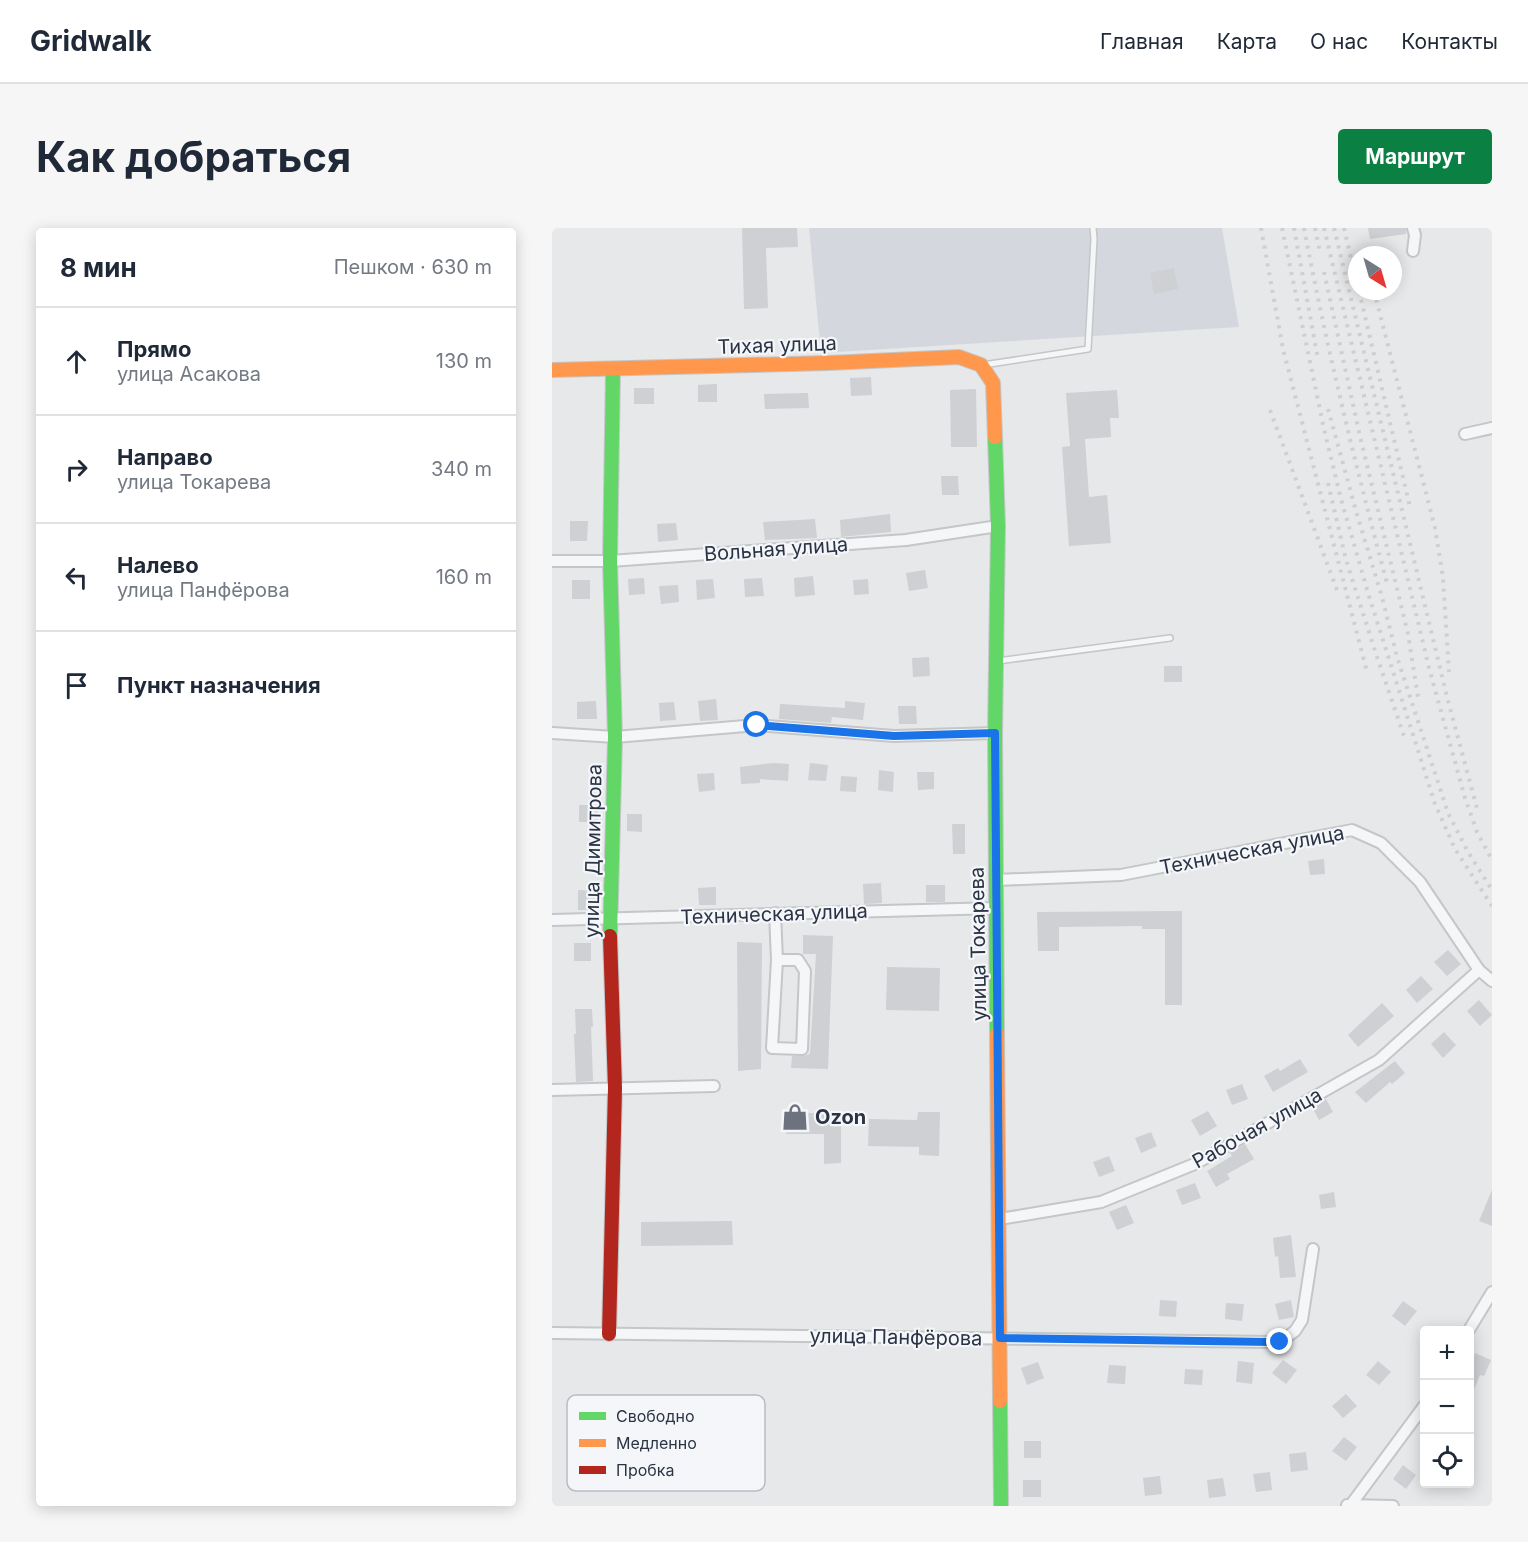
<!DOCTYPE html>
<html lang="ru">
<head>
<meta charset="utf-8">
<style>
	body { margin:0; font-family:Inter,sans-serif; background:#f6f6f7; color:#1f2937 }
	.controls { position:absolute; right:18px; bottom:18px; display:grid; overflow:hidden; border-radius:6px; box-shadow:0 3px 15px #0003 }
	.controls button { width:54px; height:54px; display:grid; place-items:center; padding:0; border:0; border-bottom:2px solid #e0e1e3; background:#fff; color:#1f2937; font:30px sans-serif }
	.compass { position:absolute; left:796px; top:18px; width:54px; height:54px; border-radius:50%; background:#fff; box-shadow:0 3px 15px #0003; rotate:143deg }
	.stop { position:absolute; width:18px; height:18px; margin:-14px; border:4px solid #1a73e8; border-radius:50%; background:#fff }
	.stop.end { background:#1a73e8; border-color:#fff; box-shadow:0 2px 6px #0008 }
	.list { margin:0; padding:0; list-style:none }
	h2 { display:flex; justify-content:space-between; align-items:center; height:78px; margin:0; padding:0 24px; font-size:26px }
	h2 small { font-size:20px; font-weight:400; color:#747a83 }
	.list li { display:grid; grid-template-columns:39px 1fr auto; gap:18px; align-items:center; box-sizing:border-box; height:108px; padding:0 24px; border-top:2px solid #e0e1e3 }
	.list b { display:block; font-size:22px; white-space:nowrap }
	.list p { margin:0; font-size:20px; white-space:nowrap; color:#747a83 }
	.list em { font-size:20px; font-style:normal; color:#747a83 }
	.icon { flex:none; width:33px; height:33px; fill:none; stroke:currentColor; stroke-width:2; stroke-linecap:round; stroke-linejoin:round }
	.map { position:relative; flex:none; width:940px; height:1278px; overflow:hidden; border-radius:6px }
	header { display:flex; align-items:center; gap:36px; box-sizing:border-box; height:84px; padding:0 30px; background:#fff; border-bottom:2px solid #e0e1e3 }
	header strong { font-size:28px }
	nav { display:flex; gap:33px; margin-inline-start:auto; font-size:21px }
	.intro { display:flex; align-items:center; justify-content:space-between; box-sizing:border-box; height:144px; padding:0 36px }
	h1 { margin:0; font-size:42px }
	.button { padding:15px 27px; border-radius:6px; background:#0b8043; color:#fff; font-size:21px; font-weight:700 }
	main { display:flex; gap:36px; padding:0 36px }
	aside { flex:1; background:#fff; border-radius:6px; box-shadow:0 3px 15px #0003 }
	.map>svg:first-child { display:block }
	.built { fill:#d4d7dd }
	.building { fill:#ced0d3 }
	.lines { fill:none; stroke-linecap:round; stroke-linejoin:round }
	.lane-casing { stroke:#c4c6c8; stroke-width:8 }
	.street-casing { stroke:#c4c6c8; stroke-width:14 }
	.fast-casing { stroke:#c4c6c8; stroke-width:16 }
	.slow-casing { stroke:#c4c6c8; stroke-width:16 }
	.jam-casing { stroke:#c4c6c8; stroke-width:16 }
	.lane { stroke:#f5f6f7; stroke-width:5 }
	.street { stroke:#f5f6f7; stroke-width:10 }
	.fast { stroke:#63d668; stroke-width:14 }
	.slow { stroke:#ff974d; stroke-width:14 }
	.jam { stroke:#b3261e; stroke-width:14 }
	.rail { stroke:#cecfd2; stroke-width:4; stroke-dasharray:3 6; stroke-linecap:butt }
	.route { stroke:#1a73e8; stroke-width:8 }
	.labels { text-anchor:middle; stroke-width:4.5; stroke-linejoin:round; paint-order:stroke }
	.street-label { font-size:20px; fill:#2b3445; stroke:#f4f6f9 }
	.poi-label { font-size:20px; font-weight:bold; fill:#2b3445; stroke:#f4f6f9; text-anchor:start }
	.key { fill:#f4f6f9; stroke:#b8bcc3; stroke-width:1.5 }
	.key-label { font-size:16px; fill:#2b3445 }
</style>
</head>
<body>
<header>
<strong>Gridwalk</strong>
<nav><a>Главная</a><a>Карта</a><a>О нас</a><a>Контакты</a></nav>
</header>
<div class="intro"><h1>Как добраться</h1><a class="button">Маршрут</a></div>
<main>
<aside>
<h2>8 мин<small>Пешком · 630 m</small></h2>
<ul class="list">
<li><svg class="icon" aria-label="ahead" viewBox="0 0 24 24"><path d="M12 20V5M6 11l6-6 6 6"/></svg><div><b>Прямо</b><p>улица Асакова</p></div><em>130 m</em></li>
<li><svg class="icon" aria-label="right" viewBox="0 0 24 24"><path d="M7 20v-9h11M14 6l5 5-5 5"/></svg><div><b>Направо</b><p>улица Токарева</p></div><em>340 m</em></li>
<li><svg class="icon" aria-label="left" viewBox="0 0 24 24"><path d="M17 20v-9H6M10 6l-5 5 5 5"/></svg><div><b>Налево</b><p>улица Панфёрова</p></div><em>160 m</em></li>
<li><svg class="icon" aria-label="arrive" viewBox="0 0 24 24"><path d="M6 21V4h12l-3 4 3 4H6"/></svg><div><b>Пункт назначения</b></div></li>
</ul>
</aside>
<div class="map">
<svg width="940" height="1278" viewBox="0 0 940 1278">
	<rect width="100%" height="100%" fill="#e6e8ea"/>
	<path class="built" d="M257,0H670L687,99L269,125Z"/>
	<g class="building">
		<path d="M190,0H245L246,19L214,20L216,80L192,81Z"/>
		<path d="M816,0H854V6L818,11Z"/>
		<path d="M622,40L626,61L602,66L598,45Z"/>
		<path d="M319,149L320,167L299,168L298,150Z"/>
		<path d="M165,156V174H146V157Z"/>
		<rect x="82" y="160" width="20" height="16"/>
		<path d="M424,161L425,219H399L398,162Z"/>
		<path d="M565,162L567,190H558L559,209L533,211L537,269L555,267L559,315L517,318L510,219L518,218L514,165Z"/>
		<path d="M256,165L257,180L213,181L212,166Z"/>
		<path d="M389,248H406L407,267H390Z"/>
		<path d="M338,286L339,304L289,309L288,292Z"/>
		<path d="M263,291L265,310L213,312L211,294Z"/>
		<path d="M18,293H36L35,313H18Z"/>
		<path d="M124,295L126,312L106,314L105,296Z"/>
		<path d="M373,342L376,360L357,363L354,345Z"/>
		<path d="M261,348L263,367L243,369L242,350Z"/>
		<path d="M92,350L93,366L77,367L76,351Z"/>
		<path d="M210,350L212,368L193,369L192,351Z"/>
		<path d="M161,351L163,370L145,372L144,352Z"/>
		<path d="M316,351L317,366L302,367L301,352Z"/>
		<rect x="20" y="352" width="18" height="19"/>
		<path d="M126,357L127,374L109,376L107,358Z"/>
		<path d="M377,429L378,448L361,449L360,430Z"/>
		<rect x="612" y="438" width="18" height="16"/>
		<path d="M164,471L166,492L148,493L146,473Z"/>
		<path d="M44,473L45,491H25V474Z"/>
		<path d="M293,473L313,475L311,492L280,489L279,495L227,491L228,476L293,480Z"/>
		<path d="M122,474L124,492L108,493L107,475Z"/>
		<path d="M346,478H364L365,496H347Z"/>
		<path d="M221,535L237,536L236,553L208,551V555L189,556L188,539Z"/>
		<path d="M258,535L276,537L274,553L256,552Z"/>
		<path d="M327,542L342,544L341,564L326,562Z"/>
		<path d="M365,544H382V561L366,562Z"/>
		<path d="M162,545L163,562L147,564L145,546Z"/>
		<path d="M289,548L305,549L304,564L288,563Z"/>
		<rect x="27" y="577" width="19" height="17"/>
		<path d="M75,586H90V604L75,603Z"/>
		<path d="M400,596H413V626H401Z"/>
		<path d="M772,631L773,646L758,647L756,633Z"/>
		<path d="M329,655L330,675L312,676L311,656Z"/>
		<rect x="374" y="657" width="19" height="17"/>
		<path d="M164,659V677H147L146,660Z"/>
		<path d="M26,662L45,663L44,682H26Z"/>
		<path d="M630,683V777H613V701H590V698L507,699V723H486L485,684Z"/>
		<path d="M251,707L281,708L276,841L239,840L240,828H250L258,826L264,726H251Z"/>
		<path d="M185,714L210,715L209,841L186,843Z"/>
		<rect x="22" y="715" width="17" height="18"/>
		<path d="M896,722L909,736L895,748L882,734Z"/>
		<path d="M335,739L388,740L387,783L334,782Z"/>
		<path d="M869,748L881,761L865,775L854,762Z"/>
		<path d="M927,772L940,787L928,798L915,783Z"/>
		<path d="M830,775L842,788L806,819L796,807Z"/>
		<path d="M23,781H40L41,799H39L41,853L24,854L22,806H24Z"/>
		<path d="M892,804L904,817L891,830L879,816Z"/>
		<path d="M748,831L756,844L721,864L712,848L726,840L728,843Z"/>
		<path d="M843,833L853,845L840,856L838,854L814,875L803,864Z"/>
		<path d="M690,856L696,871L680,877L674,862Z"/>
		<path d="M774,871L781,884L767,892L760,879Z"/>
		<path d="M656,883L665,898L648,908L639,892Z"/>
		<path d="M366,884H388L387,928L367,927V919L316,918L317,891L365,892Z"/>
		<path d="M234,885H289V935L272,936V906H234Z"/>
		<path d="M599,904L605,918L589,925L583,910Z"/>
		<path d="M693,916L702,931L675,946L678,951L664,959L655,943L680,928L678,925Z"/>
		<path d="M557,928L563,943L547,949L541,934Z"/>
		<path d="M643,955L649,970L630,977L624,962Z"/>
		<path d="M940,962V998L927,993Z"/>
		<path d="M782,964L784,979L769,981L767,967Z"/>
		<path d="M574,977L582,995L565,1002L557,984Z"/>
		<path d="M180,993L181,1017L89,1018V994Z"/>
		<path d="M739,1007L744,1049L728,1050L726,1028L723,1029L721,1010Z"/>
		<path d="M608,1072L625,1073L624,1089L607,1088Z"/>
		<path d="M739,1072L742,1089L727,1092L723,1076Z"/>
		<path d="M851,1073L865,1083L853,1098L840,1088Z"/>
		<path d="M674,1075L692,1076L690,1093L673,1091Z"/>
		<path d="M923,1125L939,1132L932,1148L928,1147L918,1171V1140Z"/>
		<path d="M731,1132L745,1142L734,1156L720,1145Z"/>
		<path d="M686,1133L702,1135L700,1156L684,1154Z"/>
		<path d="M826,1133L839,1144L827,1157L814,1147Z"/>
		<path d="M486,1134L492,1150L475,1157L469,1140Z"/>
		<path d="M557,1137L574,1138L573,1156L555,1155Z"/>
		<path d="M633,1141L651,1142L650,1157L632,1156Z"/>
		<path d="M794,1166L805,1178L791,1190L780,1178Z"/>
		<path d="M792,1209L805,1219L794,1233L780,1223Z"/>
		<rect x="472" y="1213" width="17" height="17"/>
		<path d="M754,1224L756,1242L739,1244L737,1226Z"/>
		<path d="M851,1237L864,1247L854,1261L841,1251Z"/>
		<path d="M718,1244L720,1262L704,1264L701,1246Z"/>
		<path d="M608,1248L610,1266L593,1268L591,1250Z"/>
		<path d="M671,1250L674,1268L657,1270L655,1252Z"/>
		<rect x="471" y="1252" width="18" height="17"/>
	</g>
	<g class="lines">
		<defs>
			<g id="lane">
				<path d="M431,137L536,121L542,11L541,0"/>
				<path d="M446,433L618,410"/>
			</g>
			<g id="street">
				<path d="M861,23L863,7L861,0"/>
				<path d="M913,206L940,200"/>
				<path d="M0,333H58L354,312L446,298"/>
				<path d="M0,505L63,509L205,497L342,508L443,505"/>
				<path d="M444,652L569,647L800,602L829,615L868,654L927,742L940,753"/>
				<path d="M223,685L225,732L220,820L250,821L253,743L246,732H225"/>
				<path d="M0,692L445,680"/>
				<path d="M0,862L162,858"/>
				<path d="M448,991L549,974L645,935L827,832L927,742"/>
				<path d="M917,1102L940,1064"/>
				<path d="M0,1105L728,1114L743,1103L750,1092L761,1021"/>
				<path d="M795,1277L841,1278"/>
				<path d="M798,1278L872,1178"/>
			</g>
			<g id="fast">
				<path d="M443,209L446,298L443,505L445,806"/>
				<path d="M58,708L63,509L58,333L61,141"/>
				<path d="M448,1173L449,1278"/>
			</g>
			<g id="slow">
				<path d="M0,142L276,135L407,129L429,137L441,155L443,209"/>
				<path d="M445,806L448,1173"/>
			</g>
			<path id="jam" d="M57,1106L63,860L58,708"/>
		</defs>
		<use href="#lane" class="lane-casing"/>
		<use href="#street" class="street-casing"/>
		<use href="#fast" class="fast-casing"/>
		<use href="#slow" class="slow-casing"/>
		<use href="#jam" class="jam-casing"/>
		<use href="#lane" class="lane"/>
		<use href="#street" class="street"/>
		<use href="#fast" class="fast"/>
		<use href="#slow" class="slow"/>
		<use href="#jam" class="jam"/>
		<g class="rail">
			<path d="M709,0L731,121L815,444"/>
			<path d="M730,0L772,201L789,271L817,368L883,576L903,621L940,678"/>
			<path d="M742,0L766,131"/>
			<path d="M752,0C775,121 804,240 836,359"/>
			<path d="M763,0L768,24"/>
			<path d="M772,0L877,440L913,570L925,604L940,632"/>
			<path d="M782,0L895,469L926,584"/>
			<path d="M792,0L805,56"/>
			<path d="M772,44L807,204L856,406L866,469"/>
			<path d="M807,63L858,279"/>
			<path d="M822,63L883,300L891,350L897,444"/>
			<path d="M776,181L804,283L830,369L845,429L896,585L916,624L940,662"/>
			<path d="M718,182L785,362"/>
			<path d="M776,255L794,332L825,429L853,511"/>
		</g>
	</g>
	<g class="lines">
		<path class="route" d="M205,497L342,508L443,505L448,1110L728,1114"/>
	</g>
	<defs>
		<symbol id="shop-bare" viewBox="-9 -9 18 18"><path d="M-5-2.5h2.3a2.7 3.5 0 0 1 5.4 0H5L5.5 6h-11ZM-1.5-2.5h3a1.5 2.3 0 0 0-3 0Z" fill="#6c737f" stroke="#f4f6f9" stroke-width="2.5" paint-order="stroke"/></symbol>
	</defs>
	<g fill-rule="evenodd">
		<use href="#shop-bare" x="224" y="870" width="38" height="38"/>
	</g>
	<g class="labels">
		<g class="street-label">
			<text transform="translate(225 117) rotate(-2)" y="7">Тихая улица</text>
			<text transform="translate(224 321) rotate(-4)" y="7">Вольная улица</text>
			<text transform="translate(700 622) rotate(-11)" y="7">Техническая улица</text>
			<text transform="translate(41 623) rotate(-89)" y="7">улица Димитрова</text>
			<text transform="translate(222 686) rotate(-2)" y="7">Техническая улица</text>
			<text transform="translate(426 716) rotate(-91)" y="7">улица Токарева</text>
			<text transform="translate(705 900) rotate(-29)" y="7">Рабочая улица</text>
			<text transform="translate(344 1109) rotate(1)" y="7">улица Панфёрова</text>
		</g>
		<g class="poi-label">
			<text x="263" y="896">Ozon</text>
		</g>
	</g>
	<rect x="15" y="1167" width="198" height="96" rx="9" class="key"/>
	<rect x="27" y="1184" width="27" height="8" fill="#63d668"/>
	<rect x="27" y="1211" width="27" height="8" fill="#ff974d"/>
	<rect x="27" y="1238" width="27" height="8" fill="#b3261e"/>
	<g class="key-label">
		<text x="64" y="1194">Свободно</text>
		<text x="64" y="1221">Медленно</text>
		<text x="64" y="1248">Пробка</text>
	</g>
</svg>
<div class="controls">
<button>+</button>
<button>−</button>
<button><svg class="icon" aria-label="locate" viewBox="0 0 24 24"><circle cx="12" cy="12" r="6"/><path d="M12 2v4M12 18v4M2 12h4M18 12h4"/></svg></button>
</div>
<svg class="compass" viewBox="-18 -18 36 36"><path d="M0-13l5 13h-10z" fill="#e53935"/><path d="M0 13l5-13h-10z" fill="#747a83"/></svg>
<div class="stop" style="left:205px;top:497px"></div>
<div class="stop end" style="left:728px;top:1114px"></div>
</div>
</main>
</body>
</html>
